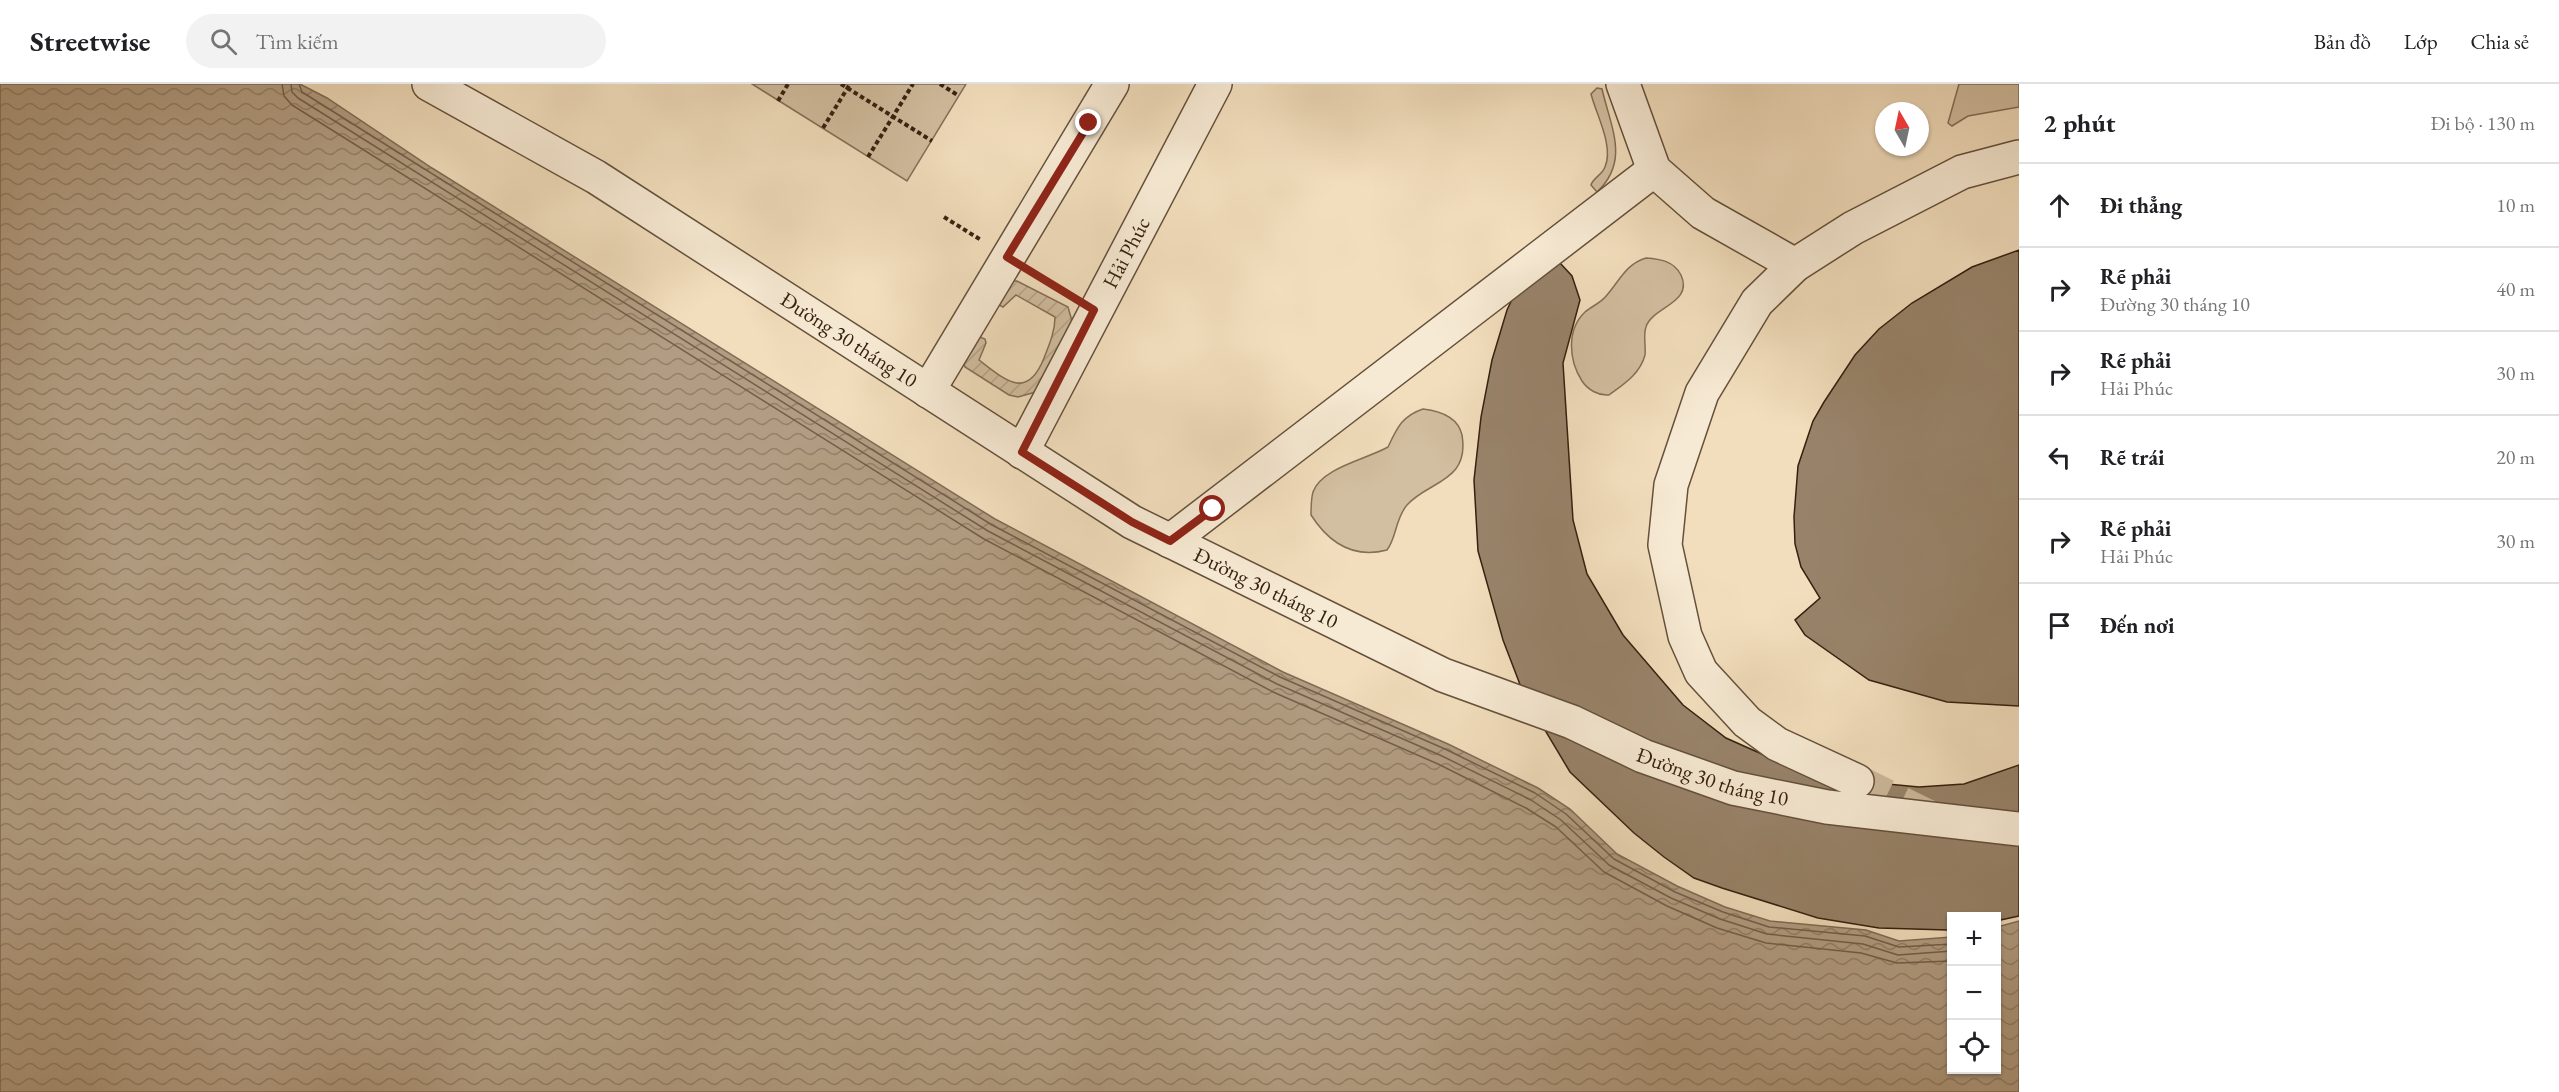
<!DOCTYPE html>
<html lang="vi">
<head>
<meta charset="utf-8">
<style>
	body { margin:0; font-family:"EB Garamond",serif; background:#f2f2f2; color:#202124 }
	.controls { position:absolute; right:18px; bottom:18px; display:grid; overflow:hidden; border-radius:0px; box-shadow:0 2px 4px #0004 }
	.controls button { width:54px; height:54px; display:grid; place-items:center; padding:0; border:0; border-bottom:2px solid #e0e0e0; background:#fff; color:#202124; font:30px sans-serif }
	.compass { position:absolute; left:1875px; top:18px; width:54px; height:54px; border-radius:50%; background:#fff; box-shadow:0 2px 4px #0004; rotate:351deg }
	.stop { position:absolute; width:18px; height:18px; margin:-14px; border:4px solid #8f2418; border-radius:50%; background:#fff }
	.stop.end { background:#8f2418; border-color:#fff; box-shadow:0 2px 6px #0008 }
	.list { margin:0; padding:0; list-style:none }
	h2 { display:flex; justify-content:space-between; align-items:center; height:78px; margin:0; padding:0 24px; font-size:26px }
	h2 small { font-size:20px; font-weight:400; color:#757577 }
	.list li { display:grid; grid-template-columns:39px 1fr auto; gap:18px; align-items:center; box-sizing:border-box; height:84px; padding:0 24px; border-top:2px solid #e0e0e0 }
	.list b { display:block; font-size:22px; white-space:nowrap }
	.list p { margin:0; font-size:20px; white-space:nowrap; color:#757577 }
	.list em { font-size:20px; font-style:normal; color:#757577 }
	.icon { flex:none; width:33px; height:33px; fill:none; stroke:currentColor; stroke-width:2; stroke-linecap:round; stroke-linejoin:round }
	.map { position:relative; flex:none; width:2019px; height:1008px; overflow:hidden }
	header { display:flex; align-items:center; gap:36px; box-sizing:border-box; height:84px; padding:0 30px; background:#fff; border-bottom:2px solid #e0e0e0 }
	header strong { font-size:28px }
	nav { display:flex; gap:33px; margin-inline-start:auto; font-size:21px }
	.search { width:420px; height:54px; background:#f2f2f2; display:flex; align-items:center; gap:15px; box-sizing:border-box; padding:0 21px; border-radius:33px; color:#757577; font-size:22px }
	main { display:flex }
	aside { flex:1; background:#fff }
	.map>svg:first-child { display:block }
	.green { fill:#d2bea0; stroke:#846f58; stroke-width:1.5 }
	.garden { fill:url(#garden-furrows); stroke:#846f58; stroke-width:1.5 }
	.water { fill:url(#water-waves); stroke:#806b54; stroke-width:1.5 }
	.lines { fill:none; stroke-linecap:round; stroke-linejoin:round }
	.shore { stroke:#745e49; stroke-width:1.5 }
	.building { fill:#98836a; stroke:#362010; stroke-width:1.5 }
	.minor-tunnel { stroke:#ccb89a; stroke-width:33; stroke-dasharray:33 16; stroke-linecap:butt }
	.minor-casing { stroke:#65503b; stroke-width:36 }
	.path { stroke:#362010; stroke-width:4; stroke-dasharray:4.5 3; stroke-linecap:butt }
	.minor { stroke:#f7ead4; stroke-width:33 }
	.route { stroke:#8f2418; stroke-width:8 }
	.labels { text-anchor:middle; stroke-width:6; stroke-linejoin:round; paint-order:stroke }
	.street-label { font-size:21px; fill:#362010; stroke:#f7ead4 }
</style>
</head>
<body>
<header>
<strong>Streetwise</strong>
<div class="search"><svg class="icon" aria-label="search" viewBox="0 0 24 24"><circle cx="10" cy="10" r="6"/><path d="M15 15l6 6"/></svg>Tìm kiếm</div>
<nav><a>Bản đồ</a><a>Lớp</a><a>Chia sẻ</a></nav>
</header>
<main>
<div class="map">
<svg width="2019" height="1008" viewBox="0 0 2019 1008">
	<defs>
		<pattern id="garden-furrows" width="10" height="10" patternUnits="userSpaceOnUse" patternTransform="scale(1.5)"><rect width="10" height="10" fill="#d2bea0"/><path d="M-1 1l2-2M0 10L10 0M9 11l2-2" fill="none" stroke="#b5a389"/></pattern>
		<pattern id="water-waves" width="16" height="10" patternUnits="userSpaceOnUse" patternTransform="scale(1.5)"><rect width="16" height="10" fill="#b29d82"/><path d="M0 5q4-4 8 0t8 0" fill="none" stroke="#928069"/></pattern>
	</defs>
	<rect width="100%" height="100%" fill="#f2debd"/>
	<filter id="stains"><feTurbulence type="fractalNoise" baseFrequency=".00333" numOctaves="4"/><feColorMatrix values="0 0 0 0 .2 0 0 0 0 .09 0 0 0 0 .02 0 0 0 .5 -.17"/></filter>
	<radialGradient id="worn" r=".72"><stop offset=".6" stop-color="#630" stop-opacity="0"/><stop offset="1" stop-color="#630" stop-opacity=".3"/></radialGradient>
	<g class="green">
		<path d="M752,0H966L907,97Z"/>
		<path d="M1959,0H2019V23L1968,32L1952,42L1948,39Z"/>
		<path d="M1597,4L1602,5C1611,44 1630,77 1597,108L1591,101C1593,94 1602,91 1605,83C1614,62 1596,30 1591,10Z"/>
		<path d="M1646,174C1660,175 1674,177 1681,191C1694,219 1652,223 1646,243C1643,251 1646,262 1645,271C1640,290 1624,300 1609,311C1599,312 1588,306 1582,297C1569,277 1566,246 1585,228C1592,222 1601,219 1607,211C1620,196 1626,180 1646,174Z"/>
		<path d="M1423,325C1440,327 1458,333 1462,351C1470,398 1428,397 1407,421C1395,435 1397,453 1387,466C1353,475 1329,459 1311,431C1311,424 1311,415 1313,408C1321,384 1367,375 1388,363C1397,344 1402,332 1423,325Z"/>
	</g>
	<path class="garden" d="M1011,197H1017L1068,223L1072,237L1039,307L1018,313L1009,311L965,283L963,277L972,250L985,255L986,259L979,276C1005,296 1027,317 1044,274C1049,261 1055,248 1055,233L1016,211L1003,223L997,220Z"/>
	<path class="water" d="M0,0H300L327,14L432,84L995,435L1283,588L1448,660L1538,704L1570,725L1617,770L1677,802L1725,823L1770,837L1866,846L1899,857L1951,853L1952,986H1996L1997,843L2019,837V1008H0Z"/>
	<g class="lines">
		<g class="shore">
			<path d="M282,0L284,12L292,21L984,455L1273,608L1438,680L1526,724L1556,743L1604,788L1667,822L1717,844L1766,859L1861,869L1897,879L1952,877"/>
			<path d="M291,0L292,8L298,14L988,447L1277,600L1442,672L1531,716L1561,736L1609,781L1671,814L1720,835L1767,850L1863,860L1898,871L1952,867"/>
			<path d="M299,0L302,8L992,441L1280,593L1445,665L1535,709L1566,730L1614,775L1675,808L1723,828L1769,843L1865,852L1899,863L1952,860"/>
		</g>
	</g>
	<g class="building">
		<path d="M2019,166V622L1947,618L1869,596L1805,551L1795,536L1820,514L1801,483L1795,460L1794,433L1798,382L1813,337L1824,318L1855,271L1879,245L1912,219L1972,183Z"/>
		<path d="M1560,179L1572,192L1580,216L1563,279L1573,436L1587,490L1623,551L1683,621L1726,654L1782,679L1845,696L1919,703L1964,700L2019,681V832L1996,837V832H1952V845L1948,846L1879,844L1818,834L1722,804L1694,794L1664,773L1634,749L1570,688L1524,611L1503,556L1478,467L1474,396L1481,333L1492,276L1507,226L1526,186Z"/>
	</g>
	<g class="lines">
		<path class="minor-tunnel" d="M1857,697L1932,734"/>
		<defs>
			<g id="minor">
				<path id="s1" d="M429,0L596,93L1132,438L1443,591L1572,638L1643,672L1733,704L1827,723L2019,745"/>
				<path d="M1623,0L1654,86L1703,129L1795,181"/>
				<path d="M928,307L1112,0"/>
				<path id="s2" d="M1022,368L1215,0"/>
				<path d="M1170,457L1654,86"/>
				<path d="M1857,697L1777,660L1747,638L1701,588L1685,552L1665,461L1671,401L1702,309L1757,218L1795,181L1853,144L1962,88L2019,73"/>
			</g>
		</defs>
		<use href="#minor" class="minor-casing"/>
		<g class="path">
			<path d="M841,0L932,57"/>
			<path d="M940,0L959,12"/>
			<path d="M778,17L788,0"/>
			<path d="M823,44L850,0"/>
			<path d="M868,73L913,0"/>
			<path d="M944,133L981,156"/>
			<path d="M1035,190L1070,211"/>
		</g>
		<use href="#minor" class="minor"/>
	</g>
	<g class="lines">
		<path class="route" d="M1089,39L1007,173L1094,226L1022,368L1132,438L1170,457L1213,425"/>
	</g>
	<g class="labels">
		<g class="street-label">
			<text dy="7" stroke="none"><textPath href="#s2" startOffset="225">Hải Phúc</textPath></text>
			<text dy="7" stroke="none"><textPath href="#s1" startOffset="492">Đường 30 tháng 10</textPath></text>
			<text dy="7" stroke="none"><textPath href="#s1" startOffset="978">Đường 30 tháng 10</textPath></text>
			<text dy="7" stroke="none"><textPath href="#s1" startOffset="1464">Đường 30 tháng 10</textPath></text>
		</g>
	</g>
	<rect width="100%" height="100%" filter="url(#stains)"/>
	<rect width="100%" height="100%" fill="url(#worn)"/>
</svg>
<div class="controls">
<button>+</button>
<button>−</button>
<button><svg class="icon" aria-label="locate" viewBox="0 0 24 24"><circle cx="12" cy="12" r="6"/><path d="M12 2v4M12 18v4M2 12h4M18 12h4"/></svg></button>
</div>
<svg class="compass" viewBox="-18 -18 36 36"><path d="M0-13l5 13h-10z" fill="#e53935"/><path d="M0 13l5-13h-10z" fill="#757577"/></svg>
<div class="stop" style="left:1213px;top:425px"></div>
<div class="stop end" style="left:1089px;top:39px"></div>
</div>
<aside>
<h2>2 phút<small>Đi bộ · 130 m</small></h2>
<ul class="list">
<li><svg class="icon" aria-label="ahead" viewBox="0 0 24 24"><path d="M12 20V5M6 11l6-6 6 6"/></svg><div><b>Đi thẳng</b></div><em>10 m</em></li>
<li><svg class="icon" aria-label="right" viewBox="0 0 24 24"><path d="M7 20v-9h11M14 6l5 5-5 5"/></svg><div><b>Rẽ phải</b><p>Đường 30 tháng 10</p></div><em>40 m</em></li>
<li><svg class="icon" aria-label="right" viewBox="0 0 24 24"><path d="M7 20v-9h11M14 6l5 5-5 5"/></svg><div><b>Rẽ phải</b><p>Hải Phúc</p></div><em>30 m</em></li>
<li><svg class="icon" aria-label="left" viewBox="0 0 24 24"><path d="M17 20v-9H6M10 6l-5 5 5 5"/></svg><div><b>Rẽ trái</b></div><em>20 m</em></li>
<li><svg class="icon" aria-label="right" viewBox="0 0 24 24"><path d="M7 20v-9h11M14 6l5 5-5 5"/></svg><div><b>Rẽ phải</b><p>Hải Phúc</p></div><em>30 m</em></li>
<li><svg class="icon" aria-label="arrive" viewBox="0 0 24 24"><path d="M6 21V4h12l-3 4 3 4H6"/></svg><div><b>Đến nơi</b></div></li>
</ul>
</aside>
</main>
</body>
</html>
